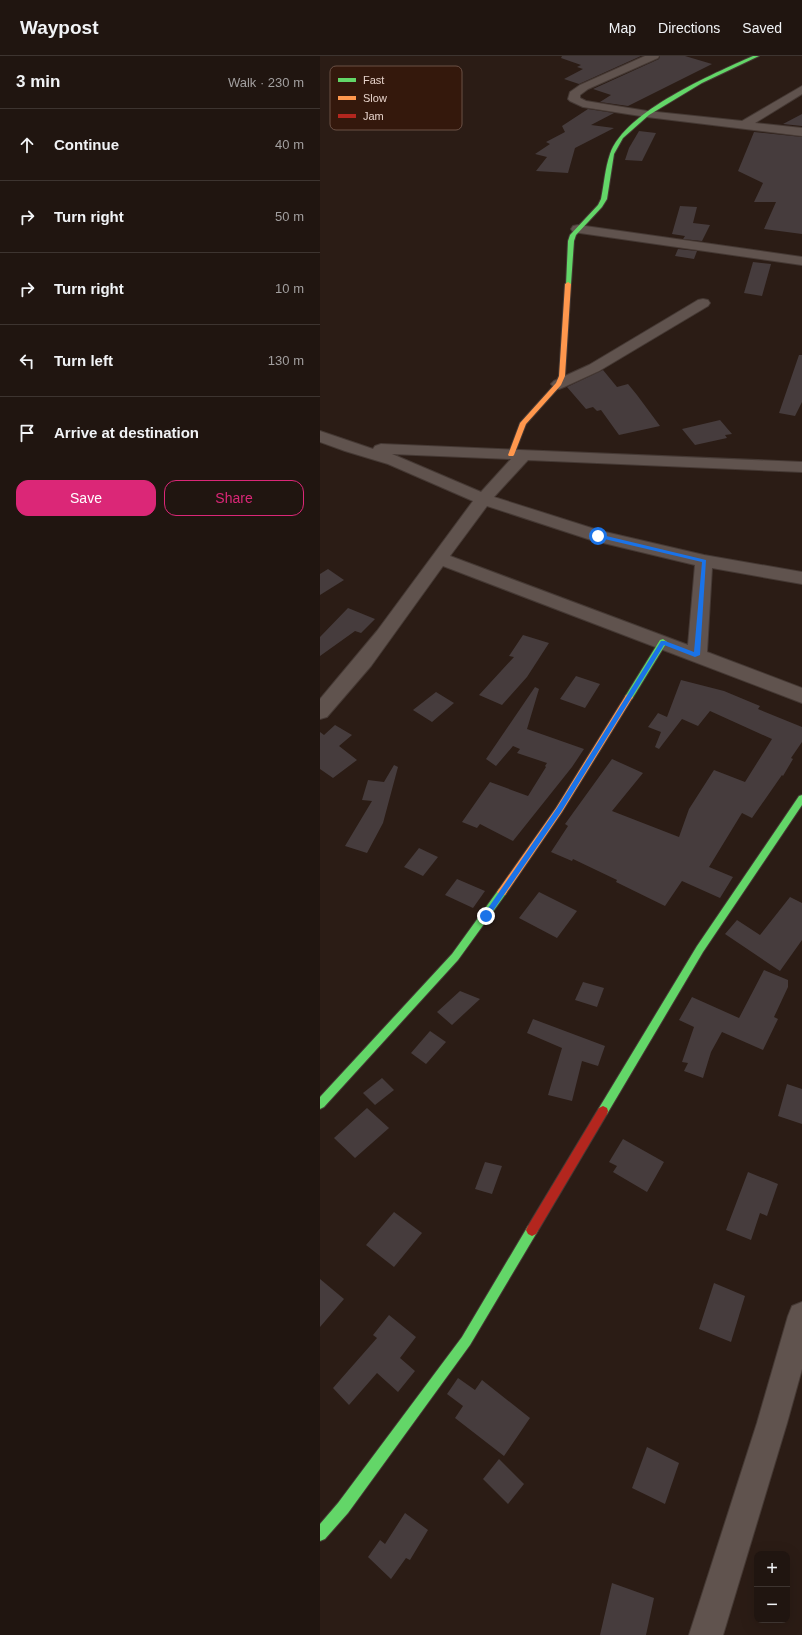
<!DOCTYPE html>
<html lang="en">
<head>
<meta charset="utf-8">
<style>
	body { margin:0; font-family:Arial,sans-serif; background:#2d221e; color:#f1f3f6 }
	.controls { position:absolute; right:12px; bottom:12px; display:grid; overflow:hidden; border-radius:8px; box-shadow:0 4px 16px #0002 }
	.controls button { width:36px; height:36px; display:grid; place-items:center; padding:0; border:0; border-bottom:1px solid #3d3430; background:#201510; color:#f1f3f6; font:20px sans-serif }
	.stop { position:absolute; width:12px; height:12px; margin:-9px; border:3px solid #1a73e8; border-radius:50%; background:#fff }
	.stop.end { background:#1a73e8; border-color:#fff; box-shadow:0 1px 4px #0008 }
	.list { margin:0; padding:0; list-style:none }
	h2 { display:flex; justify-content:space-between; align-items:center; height:52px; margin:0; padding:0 16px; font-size:17px }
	h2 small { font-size:13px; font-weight:400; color:#a29f9f }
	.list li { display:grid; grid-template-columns:26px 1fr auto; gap:12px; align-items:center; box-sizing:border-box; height:72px; padding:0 16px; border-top:1px solid #3d3430 }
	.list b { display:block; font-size:15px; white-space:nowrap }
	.list em { font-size:13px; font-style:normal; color:#a29f9f }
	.actions { display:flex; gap:8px; padding:12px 16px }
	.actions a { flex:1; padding:9px 0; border:1px solid #db2777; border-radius:12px; text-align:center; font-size:14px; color:#db2777 }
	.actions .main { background:#db2777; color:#fff }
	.icon { flex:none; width:22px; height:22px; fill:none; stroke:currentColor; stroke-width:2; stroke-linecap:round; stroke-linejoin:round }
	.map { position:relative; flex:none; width:482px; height:1579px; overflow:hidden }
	header { display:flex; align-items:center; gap:24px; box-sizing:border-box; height:56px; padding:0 20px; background:#201510; border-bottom:1px solid #3d3430 }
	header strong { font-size:19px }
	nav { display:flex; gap:22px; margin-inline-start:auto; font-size:14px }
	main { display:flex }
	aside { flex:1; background:#201510 }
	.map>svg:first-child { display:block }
	.building { fill:#463c3d }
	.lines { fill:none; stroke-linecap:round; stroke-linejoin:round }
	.street-casing { stroke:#453934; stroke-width:2 }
	.fast-casing { stroke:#453934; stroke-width:2 }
	.slow-casing { stroke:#453934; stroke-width:2 }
	.jam-casing { stroke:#453934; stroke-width:2 }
	.street { fill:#60534e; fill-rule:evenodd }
	.fast { fill:#63d668; fill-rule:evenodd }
	.slow { fill:#ff974d; fill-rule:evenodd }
	.jam { fill:#b3261e; fill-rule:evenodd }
	.route { fill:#1a73e8 }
	.key { fill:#34180c; stroke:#6a5045; stroke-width:1 }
	.key-label { font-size:11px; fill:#e7d3cb }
</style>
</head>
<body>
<header>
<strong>Waypost</strong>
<nav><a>Map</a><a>Directions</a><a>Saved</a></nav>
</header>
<main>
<aside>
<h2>3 min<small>Walk · 230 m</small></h2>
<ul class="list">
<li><svg class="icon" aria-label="ahead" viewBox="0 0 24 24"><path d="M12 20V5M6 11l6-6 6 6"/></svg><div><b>Continue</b></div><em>40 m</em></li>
<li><svg class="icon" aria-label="right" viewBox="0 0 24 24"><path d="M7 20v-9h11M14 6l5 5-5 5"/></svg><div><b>Turn right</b></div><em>50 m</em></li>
<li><svg class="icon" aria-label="right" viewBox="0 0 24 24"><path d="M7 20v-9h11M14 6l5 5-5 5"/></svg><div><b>Turn right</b></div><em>10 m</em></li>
<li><svg class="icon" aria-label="left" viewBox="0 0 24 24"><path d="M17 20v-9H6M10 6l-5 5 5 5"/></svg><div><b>Turn left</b></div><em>130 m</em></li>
<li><svg class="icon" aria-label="arrive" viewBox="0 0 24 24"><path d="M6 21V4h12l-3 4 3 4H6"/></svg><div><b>Arrive at destination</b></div></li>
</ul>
<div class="actions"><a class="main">Save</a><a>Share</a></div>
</aside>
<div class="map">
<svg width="482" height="1579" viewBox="0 0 482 1579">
	<rect width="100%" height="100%" fill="#2b1c15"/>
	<g class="building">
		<path d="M242,0H321L259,28L244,23L263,13L257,11L261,9L241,2Z"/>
		<path d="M340,0H365L392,8L308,50L280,46L291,39L273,33L339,3Z"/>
		<path d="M268,53L294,57L271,69L294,72L255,92L248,117L216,115L227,101L215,98L230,88L226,86L245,76L242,70Z"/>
		<path d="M482,58V70L463,68Z"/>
		<path d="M319,75L336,77L322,105L305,104L309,92Z"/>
		<path d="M434,76L482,81V178L444,173L456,146H434L443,127L418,115Z"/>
		<path d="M360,150L377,151L373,167L390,169L382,185L363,183L365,180L352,178Z"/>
		<path d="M358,193L377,195L374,203L355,200Z"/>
		<path d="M433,206L451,208L442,240L424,237Z"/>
		<path d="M479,299H482V346L475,360L459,357Z"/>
		<path d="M283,314L297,331L308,328L317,339L340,370L299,379L281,354L277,355L273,351L266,353L247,331Z"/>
		<path d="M400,364L412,378L405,379L407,382L375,389L362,373Z"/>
		<path d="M8,513L24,524L0,539V518Z"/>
		<path d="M28,552L55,563L41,577L35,575L0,600V581Z"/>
		<path d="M203,579L229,587L207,621L182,649L159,639L194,601L189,600Z"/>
		<path d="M256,620L280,628L265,652L240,643Z"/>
		<path d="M361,624L404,635L440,650L438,653L482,671V686L471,702L473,703L463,720L462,719L432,762L422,757L389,811L413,821L400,842L362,825L345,850L296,826L297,824L253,803L252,805L231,796L248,770L245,768L292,703L323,717L292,755L359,781L369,753L394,714L425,726L452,683L390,655L378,670L362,663L339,693L335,691L341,676L328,671L338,657L347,661Z"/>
		<path d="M215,631L219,633L207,673L264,693L252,711L193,785L160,768L157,772L142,766L170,726L208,740L226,711L225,710L227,707L197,697L200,693L193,690L176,710L166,703Z"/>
		<path d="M116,636L134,647L112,666L93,654Z"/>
		<path d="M15,669L32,679L19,690L37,704L13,722L0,713V676L4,679Z"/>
		<path d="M74,709L78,711L63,767L47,797L25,790L52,745L42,744L48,724L64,726Z"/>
		<path d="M99,792L118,801L103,820L84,811Z"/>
		<path d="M137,823L165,835L153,852L125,839Z"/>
		<path d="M219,836L257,855L237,882L199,862Z"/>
		<path d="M470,841L482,847V884L460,915L405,878L417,864L440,879Z"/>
		<path d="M444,914L468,924V931L454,961L458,963L443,994L402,976L391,996L383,1022L364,1015L368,1007L362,1006L374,971L359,964L372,941L419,962Z"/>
		<path d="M263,926L284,932L277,951L255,944Z"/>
		<path d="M140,935L160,943L132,969L117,956Z"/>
		<path d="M213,963L285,990L278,1010L262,1005L252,1045L228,1039L242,992L207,977Z"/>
		<path d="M110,975L126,986L106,1008L91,997Z"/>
		<path d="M62,1022L74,1034L55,1049L43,1037Z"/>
		<path d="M467,1028L482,1033V1068L458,1060Z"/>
		<path d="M47,1052L69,1072L35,1102L14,1082Z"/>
		<path d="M303,1083L344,1106L327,1136L293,1116L297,1110L289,1106Z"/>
		<path d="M165,1106L182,1110L172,1138L155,1133Z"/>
		<path d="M428,1116L458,1128L447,1160L440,1157L431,1184L406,1174Z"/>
		<path d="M74,1156L102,1177L74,1211L46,1189Z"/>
		<path d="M0,1223L24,1243L0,1271Z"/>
		<path d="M394,1227L425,1240L411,1286L379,1273Z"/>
		<path d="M69,1259L96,1281L80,1302L95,1315L78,1336L57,1317L29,1349L13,1332L57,1282L53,1279Z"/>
		<path d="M138,1322L155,1334L162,1324L210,1362L184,1400L135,1362L143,1350L127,1338Z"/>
		<path d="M327,1391L359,1407L345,1448L312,1432Z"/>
		<path d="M179,1403L204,1428L188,1448L163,1423Z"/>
		<path d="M85,1457L108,1474L90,1504L86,1502L71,1523L48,1501L60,1484L65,1488Z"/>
		<path d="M292,1527L334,1542L326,1579H280Z"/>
	</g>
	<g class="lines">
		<defs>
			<g id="street">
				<path d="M325,0H339L338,2L268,33L260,39V42L266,45L327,55L422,65L482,30V38L435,67L482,72V80L327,61L263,51L250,45L248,43L250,36L260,29Z"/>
				<path d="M258,169L482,201V209L253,176L251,173L253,170Z"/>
				<path d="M383,243L388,244L390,247L388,250L279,315L244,331L239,333L234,331L231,328L234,325L269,309L378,244Z"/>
				<path d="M0,375L53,393L55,390L61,388L482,406V416L208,404L174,441L281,475L384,499L482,516V528L392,512L387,596L482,632V647L123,510L51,610L7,661L0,663V643L57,575L153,445L68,408L25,395L0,386ZM72,398L191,403L161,436ZM167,450L271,484L375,509L368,589L130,500Z"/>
				<path d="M482,1246V1313L467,1367L403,1579H369L437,1367L468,1260L472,1250Z"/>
			</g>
			<g id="fast">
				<path d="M433,0H439L382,27L329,59L303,82L294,98L287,143L282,151L256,179L254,185L251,228L246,229L248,185L250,179L278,149L281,143C284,129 285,112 290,98C305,55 393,18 433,0Z"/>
				<path d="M343,583L347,586L312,643H306L305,641L306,639L340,584Z"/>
				<path d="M482,739V749L383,896L287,1058L283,1060L279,1058L278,1055L279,1052L377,890L479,740Z"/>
				<path d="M182,832L185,833L187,836L185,839L138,904L4,1051L0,1053V1041L132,898L179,833Z"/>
				<path d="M212,1168L216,1170L218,1174L216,1178L150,1289L28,1457L5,1483L0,1485V1468L18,1447L142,1281L208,1170Z"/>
			</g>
			<g id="slow">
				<path d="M248,226L251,228L245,320L241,329L206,368L194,399L193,400H189L188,399L200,367L236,327L239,320L245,228Z"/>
				<path d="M309,638L313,641L242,756L185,839H179L177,836L179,833L236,752L306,639Z"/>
			</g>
			<path id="jam" d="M283,1050L287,1052L288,1055L287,1058L216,1178L212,1180L208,1178L206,1174L208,1170L279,1052Z"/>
		</defs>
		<use href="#street" class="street-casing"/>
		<use href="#fast" class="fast-casing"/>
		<use href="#slow" class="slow-casing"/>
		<use href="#jam" class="jam-casing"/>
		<use href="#street" class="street"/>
		<use href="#fast" class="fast"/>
		<use href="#slow" class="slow"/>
		<use href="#jam" class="jam"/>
	</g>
	<path class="route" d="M278,478L386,504L380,599L375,601L344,589L241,756L168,862L166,863L163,860L164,858L237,752L341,585H345L374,596L382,506L276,481L275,480Z"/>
	<rect x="10" y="10" width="132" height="64" rx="6" class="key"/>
	<rect x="18" y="22" width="18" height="4" fill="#63d668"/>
	<rect x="18" y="40" width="18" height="4" fill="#ff974d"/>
	<rect x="18" y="58" width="18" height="4" fill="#b3261e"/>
	<g class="key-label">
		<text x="43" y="28">Fast</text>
		<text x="43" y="46">Slow</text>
		<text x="43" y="64">Jam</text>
	</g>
</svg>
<div class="controls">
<button>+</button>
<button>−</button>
</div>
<div class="stop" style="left:278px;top:480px"></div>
<div class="stop end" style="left:166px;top:860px"></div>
</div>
</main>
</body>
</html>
